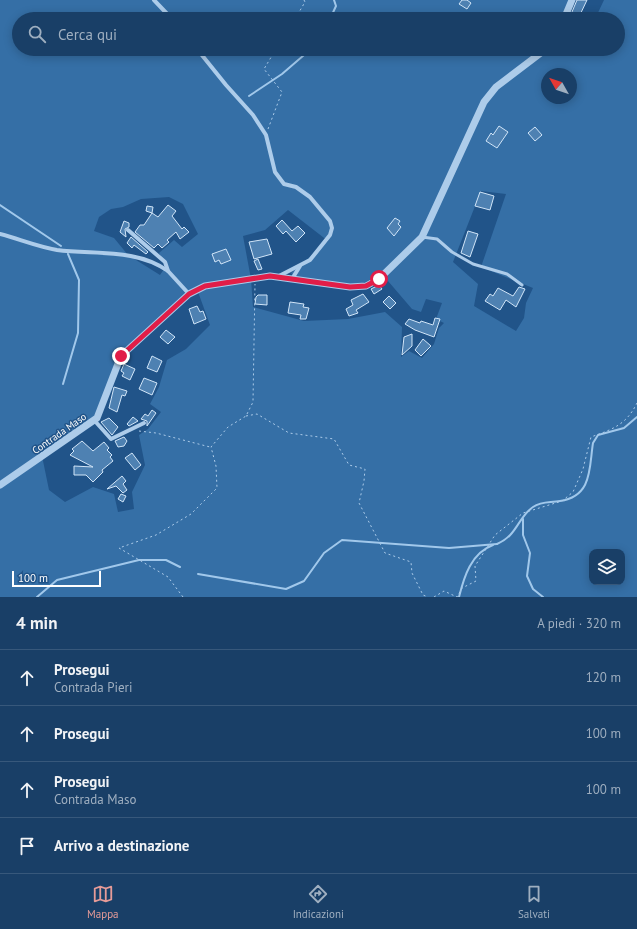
<!DOCTYPE html>
<html lang="it">
<head>
<meta charset="utf-8">
<style>
	body { margin:0; font-family:"PT Sans",sans-serif; background:#22466d; color:#f1f3f6 }
	.controls { position:absolute; right:12px; bottom:12px; display:grid; overflow:hidden; border-radius:8px; box-shadow:0 2px 10px #0003 }
	.controls button { width:36px; height:36px; display:grid; place-items:center; padding:0; border:0; border-bottom:1px solid #37587b; background:#193f67; color:#f1f3f6; font:20px sans-serif }
	.compass { position:absolute; left:541px; top:68px; width:36px; height:36px; border-radius:50%; background:#193f67; box-shadow:0 2px 10px #0003; rotate:310deg }
	.scale { position:absolute; left:12px; bottom:10px; width:89px; box-sizing:border-box; padding-left:4px; border:2px solid #fff; border-top:0; font-size:11px; line-height:14px; white-space:nowrap; color:#fff; -webkit-text-stroke:3px #215489; paint-order:stroke }
	.stop { position:absolute; width:12px; height:12px; margin:-9px; border:3px solid #e11d48; border-radius:50%; background:#fff }
	.stop.end { background:#e11d48; border-color:#fff; box-shadow:0 1px 4px #0008 }
	.list { margin:0; padding:0; list-style:none }
	h2 { display:flex; justify-content:space-between; align-items:center; height:52px; margin:0; padding:0 16px; font-size:17px }
	h2 small { font-size:13px; font-weight:400; color:#9fafc0 }
	.list li { display:grid; grid-template-columns:26px 1fr auto; gap:12px; align-items:center; box-sizing:border-box; height:56px; padding:0 16px; border-top:1px solid #37587b }
	.list b { display:block; font-size:15px; white-space:nowrap }
	.list p { margin:0; font-size:13px; white-space:nowrap; color:#9fafc0 }
	.list em { font-size:13px; font-style:normal; color:#9fafc0 }
	.icon { flex:none; width:22px; height:22px; fill:none; stroke:currentColor; stroke-width:2; stroke-linecap:round; stroke-linejoin:round }
	.map { position:relative; flex:none; width:637px; height:597px; overflow:hidden }
	.search { position:absolute; background:#193f67; box-shadow:0 2px 10px #0003; left:12px; right:12px; top:12px; height:44px; display:flex; align-items:center; gap:10px; box-sizing:border-box; padding:0 14px; border-radius:22px; color:#9fafc0; font-size:15px }
	.sheet { height:276px; background:#193f67 }
	nav { display:flex; justify-content:space-around; align-items:center; box-sizing:border-box; height:56px; border-top:1px solid #37587b; background:#193f67; font-size:11px; color:#9fafc0 }
	nav a { display:grid; justify-items:center; gap:2px }
	nav .on { color:#e69b98 }
	.map>svg:first-child { display:block }
	.green { fill:#356fa6; fill-rule:evenodd }
	.lines { fill:none; stroke-linecap:round; stroke-linejoin:round }
	.stream { stroke:#a1c8eb; stroke-width:2 }
	.building { fill:#4e81b2; stroke:#d1e5f8 }
	.path { stroke:#adccea; stroke-width:1; stroke-dasharray:2 3; stroke-linecap:butt }
	.service { stroke:#adccea; stroke-width:3 }
	.minor { stroke:#adccea; stroke-width:4 }
	.tertiary { stroke:#adccea; stroke-width:7 }
	.route { stroke:#e11d48; stroke-width:5 }
	.labels { text-anchor:middle; stroke-width:3; stroke-linejoin:round; paint-order:stroke }
	.street-label { font-size:10px; fill:#fff; stroke:#215489 }
</style>
</head>
<body>
<div class="map">
<svg width="637" height="597" viewBox="0 0 637 597">
	<rect width="100%" height="100%" fill="#215489"/>
	<path class="green" d="M0,0H570L561,19H19V49H579L588,51L589,49H618V19H595L604,0H637V597H0V484L2,483L0,480ZM547,74H571V98H547ZM481,191L506,194L481,267L533,288L526,303L524,318L516,331L474,306L478,284L453,262ZM169,197L183,204L198,234L182,247L174,240L159,253L166,266L160,275L128,255L114,238L94,231L99,217L111,209L123,207L141,199ZM288,210L328,241L291,273L297,280L355,287L382,274L412,309L421,312L426,299L442,303L436,319L444,323L439,328L434,344L422,358L409,351L401,357L402,327L385,312L348,319L304,321L253,307L251,279L243,236L265,230ZM197,289L210,325L186,349L167,360L159,387L150,404L161,412L148,429L139,435L145,465L132,492L134,509L118,512L114,494L93,487L65,502L49,490L42,456L97,417L122,353ZM592,552H622V582H592Z"/>
	<g class="lines">
		<g class="stream">
			<path d="M330,19L336,6L334,0"/>
			<path d="M249,96L282,74L311,49"/>
			<path d="M0,205L61,246"/>
			<path d="M63,384L78,333L79,280L68,254"/>
			<path d="M523,519V535L530,553L527,576L533,589L543,597"/>
			<path d="M497,544C517,536 518,517 533,507C542,501 550,503 560,501C593,496 589,467 593,443L598,435L624,428L637,417"/>
			<path d="M198,574L286,589L304,581L324,553L342,540L449,548L497,544"/>
			<path d="M37,597L57,580L139,560H166L180,567"/>
			<path d="M459,597C464,577 471,553 493,545"/>
		</g>
	</g>
	<g class="building">
		<path d="M462,0H467L471,3L467,9L459,4Z"/>
		<path d="M577,0H587L578,19H569Z"/>
		<path d="M499,126L508,132L497,148L486,141L491,133L493,135Z"/>
		<path d="M535,127L542,135L535,141L528,133Z"/>
		<path d="M480,192L494,196L490,210L475,206Z"/>
		<path d="M168,205L176,211L172,216L182,229L184,227L189,232L180,239L176,232L167,240L169,242L162,248L158,244L154,248L135,232L140,225H144L152,213L158,217Z"/>
		<path d="M147,206L153,207L152,213L146,211Z"/>
		<path d="M395,218L400,221L398,224L401,227L394,236L387,228Z"/>
		<path d="M282,220L292,231L298,226L305,233L296,242L286,231L283,234L276,226Z"/>
		<path d="M124,221L129,223V227L125,229L126,237L120,232Z"/>
		<path d="M468,231L478,234L470,257L461,253Z"/>
		<path d="M131,237L148,252L146,254L134,245L132,248L127,243Z"/>
		<path d="M267,239L272,254L254,259L249,242Z"/>
		<path d="M226,249L231,260L221,264L219,260L215,262L212,254Z"/>
		<path d="M258,259L262,269L258,270L254,261Z"/>
		<path d="M379,285L382,289L374,294L371,289Z"/>
		<path d="M519,287L525,289L516,307L506,300L500,310L485,301L490,294L493,296L498,288L513,296Z"/>
		<path d="M363,294L369,302L356,310L358,313L349,316L346,309L353,305L351,300Z"/>
		<path d="M258,295H267V305L255,304L256,297Z"/>
		<path d="M389,296L396,303L390,309L383,302Z"/>
		<path d="M290,302L304,304L303,307L309,308L306,319H300L301,315L288,313Z"/>
		<path d="M197,306L200,312L203,311L206,319L194,324L189,309Z"/>
		<path d="M435,318L440,319L434,337L415,330L405,324L409,319L420,323L421,321L433,325Z"/>
		<path d="M166,330L175,337L168,344L160,337Z"/>
		<path d="M412,334V346L402,355L404,337Z"/>
		<path d="M423,339L431,346L421,356L415,350Z"/>
		<path d="M152,356L162,361L157,372L147,368Z"/>
		<path d="M124,364L135,369L130,380L122,376L124,373L121,371Z"/>
		<path d="M144,378L157,383L152,395L139,389Z"/>
		<path d="M114,387L127,391L125,396L122,395L117,412L109,408Z"/>
		<path d="M152,410L156,413L147,426V421L141,419L145,414L148,416Z"/>
		<path d="M133,417L138,421L129,426L127,424Z"/>
		<path d="M109,418L118,427L112,435L101,422Z"/>
		<path d="M124,437L127,441L124,446L118,447L115,441Z"/>
		<path d="M82,441L93,451L104,442L109,448L107,450L112,455L110,457L113,461L102,470L103,472L93,482L86,475H74V466L93,467L70,455L74,451L72,449Z"/>
		<path d="M132,453L141,465L135,470L125,458Z"/>
		<path d="M122,476L126,481L123,484L127,490L123,493L116,486L107,489Z"/>
		<path d="M121,494L126,496L123,502L118,499Z"/>
	</g>
	<g class="lines">
		<g class="path">
			<path d="M295,19L305,2L304,0"/>
			<path d="M268,129L282,92L264,69L276,49"/>
			<path d="M246,416L257,414L289,433L334,439L349,465L365,469L364,481L359,503L385,553L411,562L412,573L423,595L428,597"/>
			<path d="M139,431L156,433L210,447"/>
			<path d="M183,597L168,577L119,548L156,535L191,514L217,488L216,466L211,447L228,427L246,416L253,402L255,284"/>
			<path d="M434,597L444,591L457,597L462,588L476,581L475,566L495,535L523,513L562,501L573,492L583,469L591,437C613,429 626,425 637,403"/>
		</g>
		<path class="service" d="M422,237L437,239L452,252L473,264L507,274L522,285"/>
		<g class="minor">
			<path d="M154,0L172,19"/>
			<path d="M197,49L226,85L253,115L266,135L275,172L284,184L296,187L310,197L330,221L332,228L330,235L310,260L279,276"/>
			<path d="M128,230L165,262L168,271L189,294"/>
			<path d="M0,234C19,239 38,247 57,250C94,255 136,248 168,271"/>
			<path d="M292,279L300,266"/>
			<path d="M94,420L111,439L144,423"/>
		</g>
		<g class="tertiary">
			<path d="M564,19L572,0"/>
			<path d="M0,485L97,418L121,356L189,294L205,286L270,276L350,287L366,286L379,279L422,237L484,102L496,87L546,49"/>
		</g>
	</g>
	<g class="lines">
		<path class="route" d="M121,356L189,294L205,286L270,276L350,287L366,286L379,279"/>
	</g>
	<g class="labels">
		<g class="street-label">
			<text transform="translate(59 433) rotate(-35)" y="4">Contrada Maso</text>
		</g>
	</g>
</svg>
<div class="controls">
<button><svg class="icon" aria-label="layers" viewBox="0 0 24 24"><path d="M12 4l9 5-9 5-9-5zM3 14l9 5 9-5"/></svg></button>
</div>
<svg class="compass" viewBox="-18 -18 36 36"><path d="M0-13l5 13h-10z" fill="#e53935"/><path d="M0 13l5-13h-10z" fill="#9fafc0"/></svg>
<div class="scale">100 m</div>
<div class="stop" style="left:379px;top:279px"></div>
<div class="stop end" style="left:121px;top:356px"></div>
<div class="search"><svg class="icon" aria-label="search" viewBox="0 0 24 24"><circle cx="10" cy="10" r="6"/><path d="M15 15l6 6"/></svg>Cerca qui</div>
</div>
<section class="sheet">
<h2>4 min<small>A piedi · 320 m</small></h2>
<ul class="list">
<li><svg class="icon" aria-label="ahead" viewBox="0 0 24 24"><path d="M12 20V5M6 11l6-6 6 6"/></svg><div><b>Prosegui</b><p>Contrada Pieri</p></div><em>120 m</em></li>
<li><svg class="icon" aria-label="ahead" viewBox="0 0 24 24"><path d="M12 20V5M6 11l6-6 6 6"/></svg><div><b>Prosegui</b></div><em>100 m</em></li>
<li><svg class="icon" aria-label="ahead" viewBox="0 0 24 24"><path d="M12 20V5M6 11l6-6 6 6"/></svg><div><b>Prosegui</b><p>Contrada Maso</p></div><em>100 m</em></li>
<li><svg class="icon" aria-label="arrive" viewBox="0 0 24 24"><path d="M6 21V4h12l-3 4 3 4H6"/></svg><div><b>Arrivo a destinazione</b></div></li>
</ul>
</section>
<nav>
<a class="on"><svg class="icon" aria-label="map" viewBox="0 0 24 24"><path d="M3 6l6-2 6 2 6-2v14l-6 2-6-2-6 2zM9 4v14M15 6v14"/></svg>Mappa</a>
<a><svg class="icon" aria-label="directions" viewBox="0 0 24 24"><path d="M12 3l9 9-9 9-9-9zM9 14v-3h6M13 9l2 2-2 2"/></svg>Indicazioni</a>
<a><svg class="icon" aria-label="saved" viewBox="0 0 24 24"><path d="M7 4h10v16l-5-4-5 4z"/></svg>Salvati</a>
</nav>
</body>
</html>
